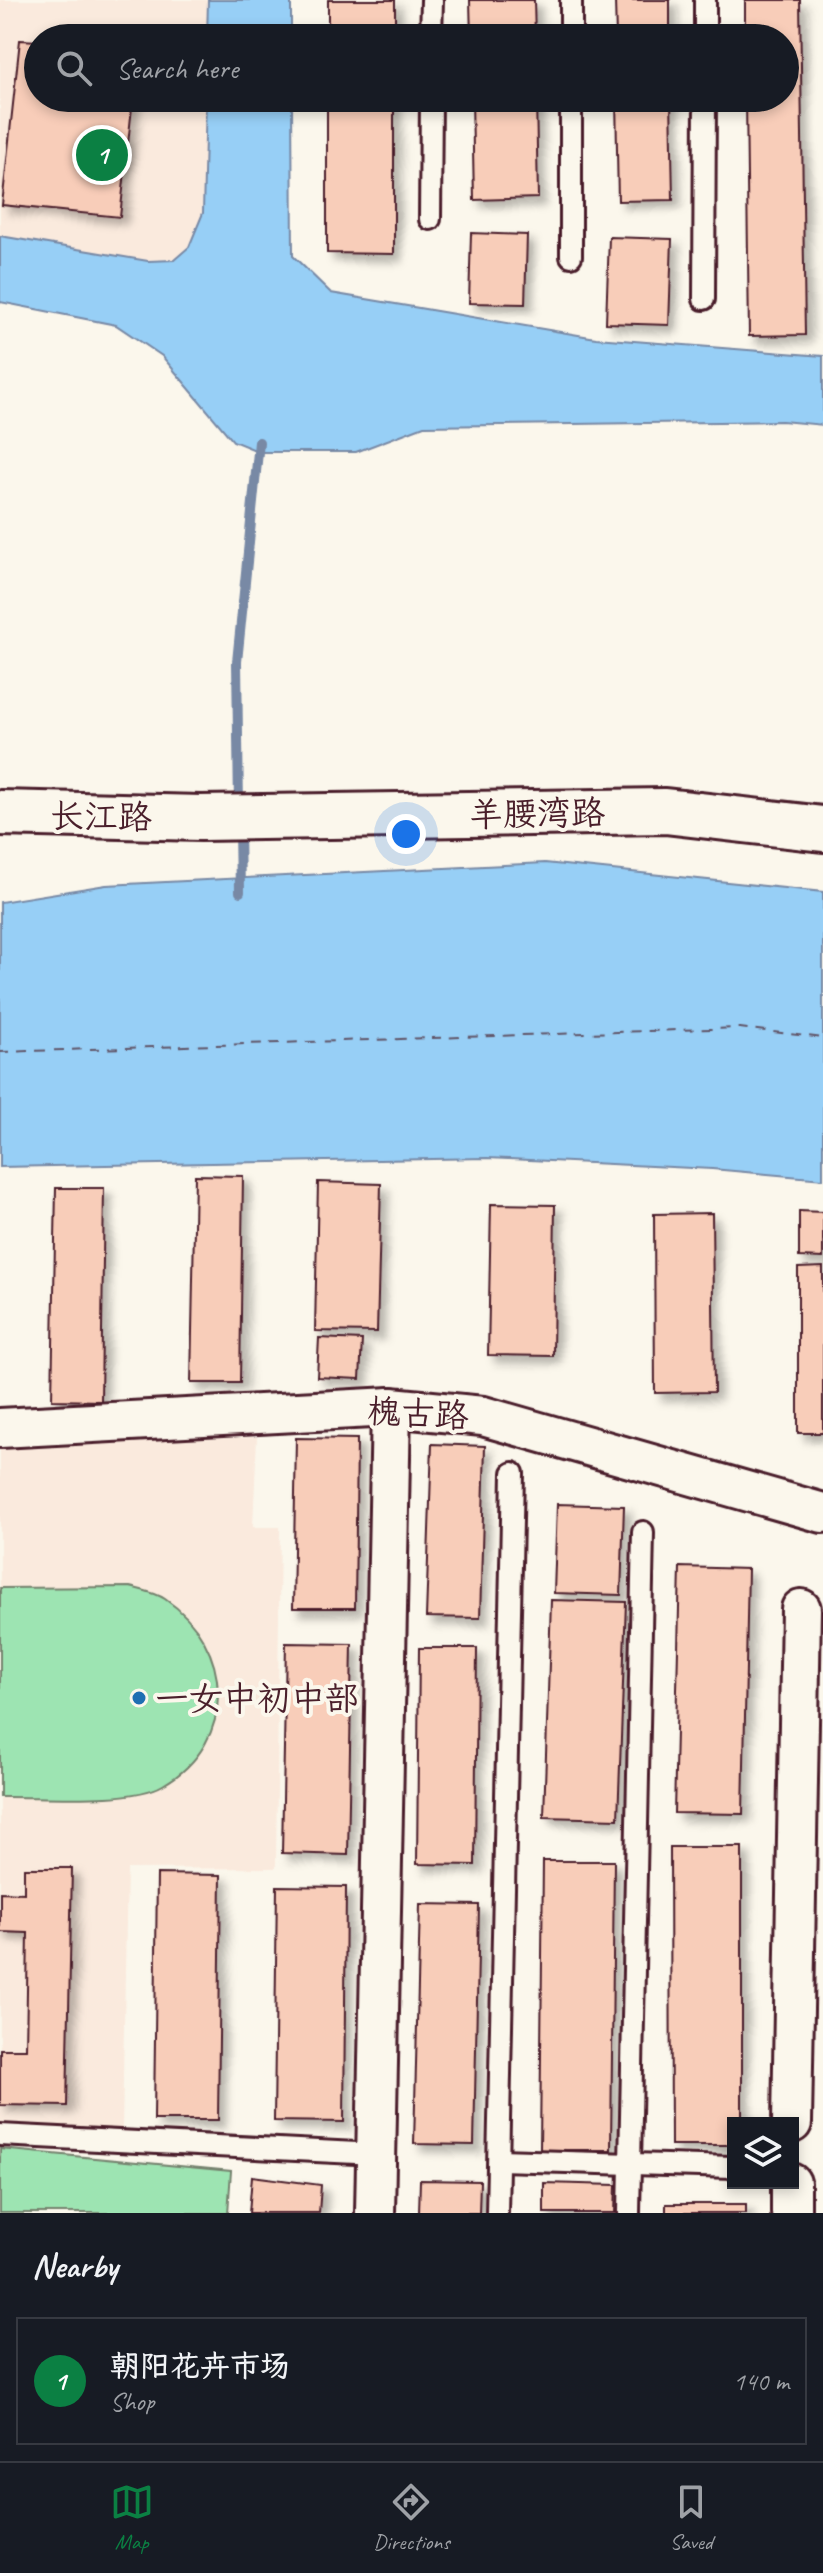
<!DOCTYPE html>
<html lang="en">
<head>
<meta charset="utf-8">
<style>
	body { margin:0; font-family:Caveat,"LXGW WenKai TC",sans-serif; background:#242831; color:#f1f3f6 }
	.controls { position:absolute; right:24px; bottom:24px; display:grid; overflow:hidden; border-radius:0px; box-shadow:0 4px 12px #0003 }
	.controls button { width:72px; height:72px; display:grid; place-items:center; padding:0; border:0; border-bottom:2px solid #363941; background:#171b24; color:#f1f3f6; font:40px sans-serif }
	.you { position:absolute; left:406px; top:834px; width:28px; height:28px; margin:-20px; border:6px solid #fff; border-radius:50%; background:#1a73e8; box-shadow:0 0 0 12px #1a73e833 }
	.badge { display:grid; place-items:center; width:52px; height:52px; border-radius:50%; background:#0b8043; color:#fff; font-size:26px; font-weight:700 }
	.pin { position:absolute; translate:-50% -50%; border:4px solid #fff; box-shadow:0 2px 8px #0006 }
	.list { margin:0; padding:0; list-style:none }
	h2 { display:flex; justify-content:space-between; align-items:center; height:104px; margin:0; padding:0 32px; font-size:34px }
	h2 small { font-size:26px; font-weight:400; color:#9ea1a6 }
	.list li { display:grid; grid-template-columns:52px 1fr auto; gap:24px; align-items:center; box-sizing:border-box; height:128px; margin:0 16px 16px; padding:0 16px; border:2px solid #363941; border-radius:0px }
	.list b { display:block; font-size:30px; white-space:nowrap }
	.list p { margin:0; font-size:26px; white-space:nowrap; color:#9ea1a6 }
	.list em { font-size:26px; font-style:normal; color:#9ea1a6 }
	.icon { flex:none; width:44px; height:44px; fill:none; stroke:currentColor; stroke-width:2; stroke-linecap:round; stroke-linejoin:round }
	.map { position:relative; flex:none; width:823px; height:2213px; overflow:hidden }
	.search { position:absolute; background:#171b24; box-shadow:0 4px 12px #0003; left:24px; right:24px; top:24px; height:88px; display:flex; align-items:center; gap:20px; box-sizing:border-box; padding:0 28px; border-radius:44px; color:#9ea1a6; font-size:30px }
	.sheet { height:248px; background:#171b24 }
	nav { display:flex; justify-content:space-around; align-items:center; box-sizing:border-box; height:112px; border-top:2px solid #363941; background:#171b24; font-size:22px; color:#9ea1a6 }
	nav a { display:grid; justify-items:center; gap:4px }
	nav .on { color:#0b8043 }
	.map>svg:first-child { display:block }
	.built { fill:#faeadd }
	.green { fill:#9de4b2; stroke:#74826e; stroke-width:2 }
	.water { fill:#97cff6; stroke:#7889a5; stroke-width:2 }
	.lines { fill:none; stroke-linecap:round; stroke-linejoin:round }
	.stream { stroke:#7889a5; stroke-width:10 }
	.ferry { stroke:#615468; stroke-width:2; stroke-dasharray:10 8; stroke-linecap:butt }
	.building { fill:#f8cdb9; stroke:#4a1f2b; stroke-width:2; filter:url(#shadow) }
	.lane-casing { stroke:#4a1f2b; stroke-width:26 }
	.street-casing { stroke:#4a1f2b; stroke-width:44 }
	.secondary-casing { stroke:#4a1f2b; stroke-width:50 }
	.lane { stroke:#fbf7ec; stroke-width:20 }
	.street { stroke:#fbf7ec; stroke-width:38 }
	.secondary { stroke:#fbf7ec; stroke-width:44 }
	.poi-dot { fill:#1f6fb2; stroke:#fbf7ec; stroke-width:3 }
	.labels { text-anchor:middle; stroke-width:8; stroke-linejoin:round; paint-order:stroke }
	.street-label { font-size:34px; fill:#4a1f2b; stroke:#fbf7ec }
	.poi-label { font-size:34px; fill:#4a1f2b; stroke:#fbf7ec; text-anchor:start }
</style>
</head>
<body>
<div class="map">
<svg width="823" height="2213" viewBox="0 0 823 2213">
	<defs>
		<filter id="shadow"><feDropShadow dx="7" dy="7" stdDeviation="4" flood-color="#0004"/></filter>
	</defs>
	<rect width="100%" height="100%" fill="#fbf7ec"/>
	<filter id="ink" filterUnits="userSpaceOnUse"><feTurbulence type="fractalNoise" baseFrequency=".0125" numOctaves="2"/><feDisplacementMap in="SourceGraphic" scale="16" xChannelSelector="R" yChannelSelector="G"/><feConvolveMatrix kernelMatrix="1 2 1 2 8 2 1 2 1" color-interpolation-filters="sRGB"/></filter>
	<g filter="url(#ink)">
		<g class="built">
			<path d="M0,0H208L207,38H38V98H206L203,213L189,247L174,260L148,261L0,236Z"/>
			<path d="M257,1437L253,1527H280L276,1868L127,1869L122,2131L0,2124V1446Z"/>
		</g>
		<g class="green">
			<path d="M130,1587C141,1590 155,1592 165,1599C233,1645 239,1742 163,1785C131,1804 40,1796 0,1797V1588Z"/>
			<path d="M0,2149L231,2171L228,2213H0Z"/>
		</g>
		<g class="water">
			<path d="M208,0H291V38H207Z"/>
			<path d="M206,98H292L293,256L331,293L596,338L823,356V425L782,421L424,426L356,452H260L233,441L162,356L116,325L0,302V236L148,261L174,260L189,247L203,213Z"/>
			<path d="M545,863L823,892V1179L712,1169L487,1158L0,1167V902L106,885Z"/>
		</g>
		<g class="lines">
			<g class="stream">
				<path d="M239,808L237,662L259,442"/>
				<path d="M239,828L240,892"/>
			</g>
			<path class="ferry" d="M0,1052L740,1028L823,1038"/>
		</g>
		<g class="building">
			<rect x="328" y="0" width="67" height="38"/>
			<path d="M470,0H534L535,38H471Z"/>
			<path d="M615,0H670V38H616Z"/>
			<path d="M745,0H800L805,335L749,336L746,98H785V38H745Z"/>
			<path d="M20,40L38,41V98H133L120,217L2,205Z"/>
			<path d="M327,98H394V254L327,253Z"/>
			<path d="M472,98H536L538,198L474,200Z"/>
			<path d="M616,98H671L673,200L618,201Z"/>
			<path d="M471,233L527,235L525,304L469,303Z"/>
			<path d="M609,237L672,239L669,325L606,323Z"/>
			<path d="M195,1175L243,1176L240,1383H191Z"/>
			<path d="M318,1182L381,1184L377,1332L315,1331Z"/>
			<path d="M56,1188H104L101,1401L52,1400Z"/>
			<path d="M491,1204L555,1205L553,1356L488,1355Z"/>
			<path d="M799,1211L823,1212V1258L799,1257Z"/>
			<path d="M712,1213L714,1392L655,1393L654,1214Z"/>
			<path d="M823,1267V1433H798V1268Z"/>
			<path d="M319,1338L362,1340L360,1379L317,1377Z"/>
			<path d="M296,1438L357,1439L355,1608H293Z"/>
			<path d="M432,1444L485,1446L480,1618L426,1617Z"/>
			<path d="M557,1504L624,1506L621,1595L554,1593Z"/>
			<path d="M680,1567L748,1569L743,1814L674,1813Z"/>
			<path d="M551,1600L626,1602L618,1819L544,1817Z"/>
			<path d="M286,1643L352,1644L348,1855L282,1853Z"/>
			<path d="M419,1648H477L475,1865L417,1864Z"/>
			<path d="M670,1847H742V2123H733V2145H671Z"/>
			<path d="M543,1861H614L611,2150H540Z"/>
			<path d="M24,1868H72L67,2106L0,2105V2049H26L28,1933L0,1932V1892L24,1893Z"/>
			<path d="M157,1874L221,1875L218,2120H154Z"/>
			<path d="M277,1886L346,1887L344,2122L274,2121Z"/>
			<path d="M420,1904L479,1905L474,2145L414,2144Z"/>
			<path d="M252,2176L321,2185L319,2213H249Z"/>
			<path d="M420,2180L480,2181L479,2213H419Z"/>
			<path d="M544,2183L616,2185L615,2213H544Z"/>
			<rect x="666" y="2204" width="80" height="9"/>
		</g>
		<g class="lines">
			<defs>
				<g id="lane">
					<path d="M431,38L432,0"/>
					<path d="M571,38V0"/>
					<path d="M705,38V0"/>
					<path d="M430,219L431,98"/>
					<path d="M571,256V98"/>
					<path d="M704,299L705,98"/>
					<path d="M0,2135L376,2154"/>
					<path d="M499,2160L733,2167"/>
					<path d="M497,2213L513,1473"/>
					<path d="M629,2213L643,1532"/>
				</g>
				<g id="street">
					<path d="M0,1428L391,1407L483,1416L823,1513"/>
					<path d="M792,2123L801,1609"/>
					<path d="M375,2213L391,1407"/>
					<path d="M791,2213V2183"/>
				</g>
				<path id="secondary" d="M0,813L201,818L665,811L823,829"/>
			</defs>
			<use href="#lane" class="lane-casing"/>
			<use href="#street" class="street-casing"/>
			<use href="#secondary" class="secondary-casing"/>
			<use href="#lane" class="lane"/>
			<use href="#street" class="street"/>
			<use href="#secondary" class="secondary"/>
		</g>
	</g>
	<circle class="poi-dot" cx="139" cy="1698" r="8"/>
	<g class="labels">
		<g class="street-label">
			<text transform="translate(537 813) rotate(-1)" y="12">羊腰湾路</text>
			<text transform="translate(101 816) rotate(1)" y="12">长江路</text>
			<text transform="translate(418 1413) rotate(3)" y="12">槐古路</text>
		</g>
		<g class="poi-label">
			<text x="155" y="1710">一女中初中部</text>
		</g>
	</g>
</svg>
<div class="controls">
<button><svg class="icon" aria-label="layers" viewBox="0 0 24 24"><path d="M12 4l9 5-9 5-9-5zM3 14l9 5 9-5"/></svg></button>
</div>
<div class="you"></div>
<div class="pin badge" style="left:102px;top:155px">1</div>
<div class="search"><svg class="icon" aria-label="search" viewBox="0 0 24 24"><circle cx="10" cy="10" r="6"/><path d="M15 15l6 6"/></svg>Search here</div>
</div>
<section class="sheet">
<h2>Nearby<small></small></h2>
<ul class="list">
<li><span class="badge">1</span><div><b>朝阳花卉市场</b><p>Shop</p></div><em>140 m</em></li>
</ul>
</section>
<nav>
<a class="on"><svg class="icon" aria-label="map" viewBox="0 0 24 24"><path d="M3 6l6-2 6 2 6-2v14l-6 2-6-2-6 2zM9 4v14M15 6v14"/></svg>Map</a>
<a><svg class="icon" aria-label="directions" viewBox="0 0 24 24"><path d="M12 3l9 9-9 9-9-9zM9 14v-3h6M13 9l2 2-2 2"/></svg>Directions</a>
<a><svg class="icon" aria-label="saved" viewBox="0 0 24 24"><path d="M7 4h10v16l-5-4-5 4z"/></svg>Saved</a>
</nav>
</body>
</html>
